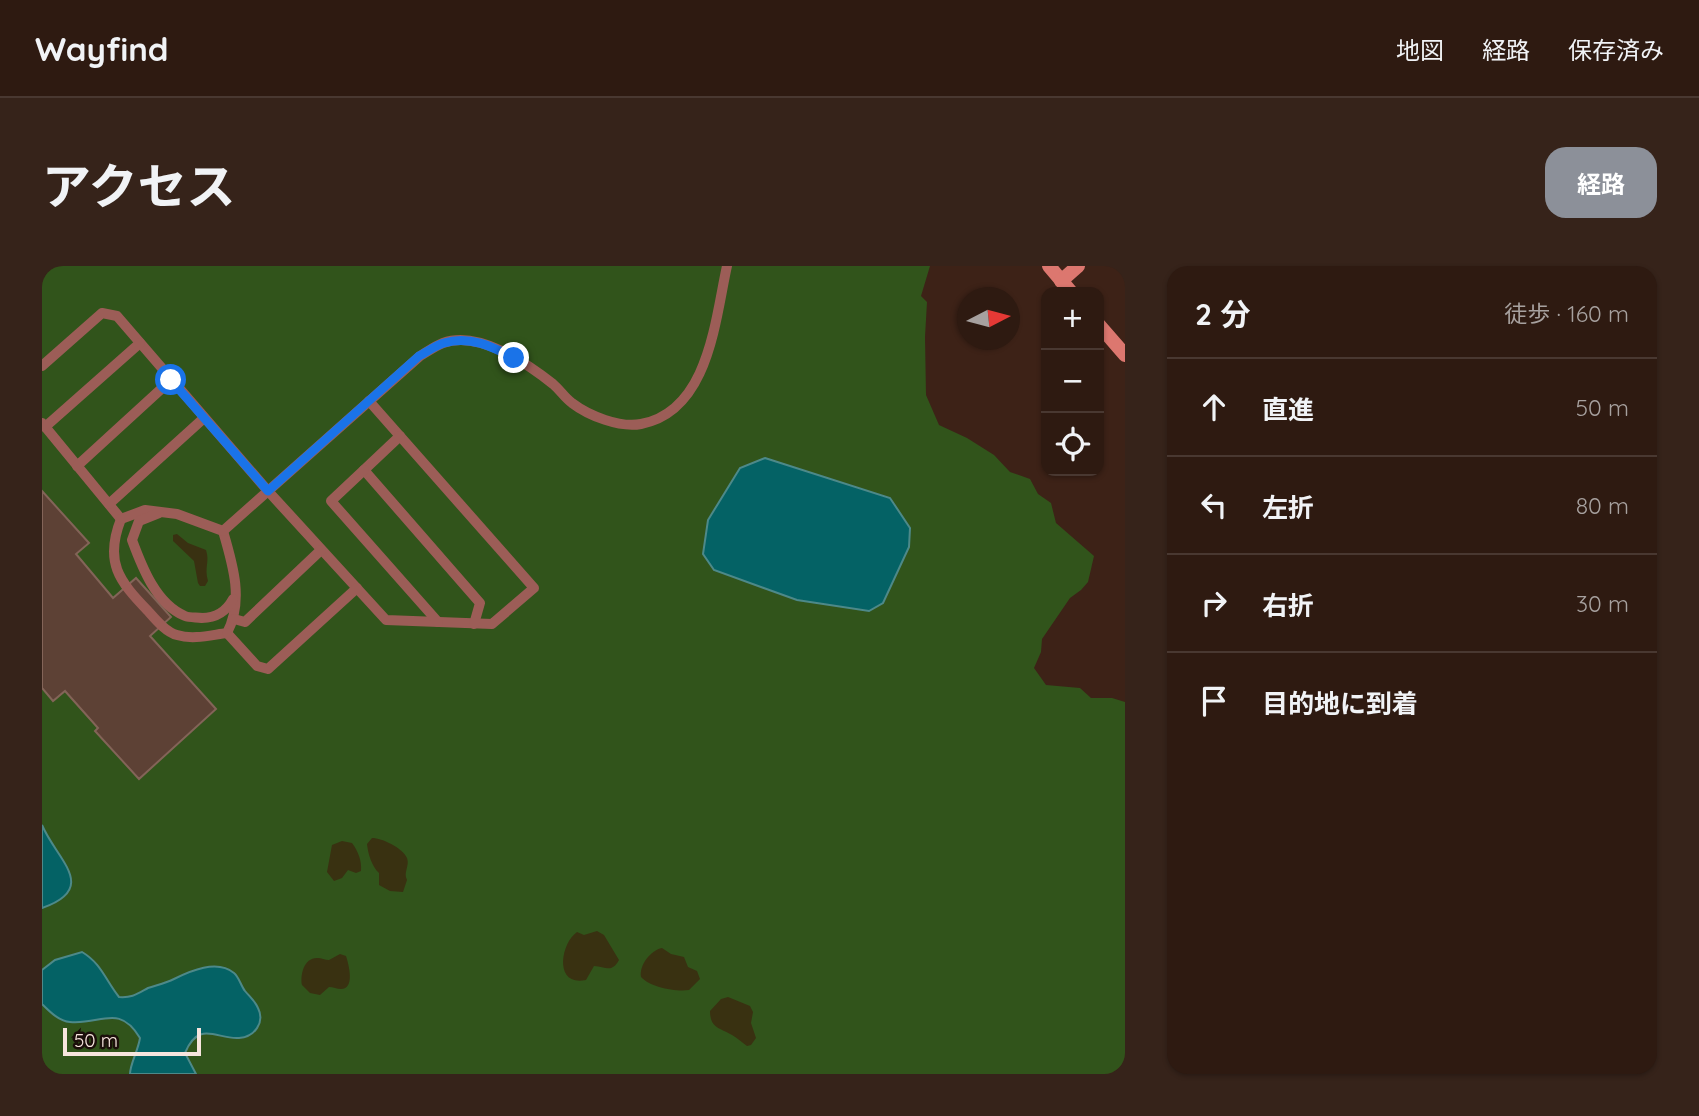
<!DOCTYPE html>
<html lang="ja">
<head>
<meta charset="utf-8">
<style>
	body { margin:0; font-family:Quicksand,"Noto Sans JP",sans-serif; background:#36231a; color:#f1f3f6 }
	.controls { position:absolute; right:21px; top:21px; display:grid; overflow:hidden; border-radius:14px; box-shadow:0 2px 5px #0004 }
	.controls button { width:63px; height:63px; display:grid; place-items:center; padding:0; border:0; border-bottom:2px solid #493831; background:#2e1a11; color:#f1f3f6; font:35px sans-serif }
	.compass { position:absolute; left:915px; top:21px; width:63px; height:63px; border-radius:50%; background:#2e1a11; box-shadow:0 2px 5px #0004; rotate:84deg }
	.scale { position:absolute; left:21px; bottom:18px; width:138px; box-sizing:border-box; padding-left:7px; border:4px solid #f7e5de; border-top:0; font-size:19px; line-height:24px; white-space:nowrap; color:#f7e5de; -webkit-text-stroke:5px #1b0f0a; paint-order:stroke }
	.stop { position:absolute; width:21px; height:21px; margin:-16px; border:5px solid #1a73e8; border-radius:50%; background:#fff }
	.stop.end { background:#1a73e8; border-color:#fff; box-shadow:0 2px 7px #0008 }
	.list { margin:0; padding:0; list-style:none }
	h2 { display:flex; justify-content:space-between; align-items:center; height:91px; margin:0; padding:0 28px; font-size:30px }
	h2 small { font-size:23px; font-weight:400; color:#a7a19f }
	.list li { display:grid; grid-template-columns:46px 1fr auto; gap:21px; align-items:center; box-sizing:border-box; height:98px; padding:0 28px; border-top:2px solid #493831 }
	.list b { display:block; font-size:26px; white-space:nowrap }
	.list em { font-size:23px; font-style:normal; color:#a7a19f }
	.icon { flex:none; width:38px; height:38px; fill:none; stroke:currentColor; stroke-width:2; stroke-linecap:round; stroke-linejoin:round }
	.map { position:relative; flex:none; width:1083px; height:808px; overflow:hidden; border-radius:21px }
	header { display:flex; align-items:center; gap:42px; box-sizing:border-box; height:98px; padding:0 35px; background:#2e1a11; border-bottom:2px solid #493831 }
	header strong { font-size:33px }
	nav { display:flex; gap:38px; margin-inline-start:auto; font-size:24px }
	.intro { display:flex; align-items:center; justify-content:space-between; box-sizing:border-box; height:168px; padding:0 42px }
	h1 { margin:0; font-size:49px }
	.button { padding:18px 32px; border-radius:21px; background:#8c9099; color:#fff; font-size:24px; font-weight:700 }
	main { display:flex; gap:42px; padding:0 42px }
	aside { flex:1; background:#2e1a11; border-radius:21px; box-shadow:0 2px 5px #0004 }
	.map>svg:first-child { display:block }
	.green { fill:#31541b }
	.sand { fill:#393111 }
	.water { fill:#046265; stroke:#4d8989; stroke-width:2 }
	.building { fill:#5d4135; stroke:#836458; stroke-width:2 }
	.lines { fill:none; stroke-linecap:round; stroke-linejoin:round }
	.lane { stroke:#9c5d57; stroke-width:10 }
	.secondary { stroke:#dc776f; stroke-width:14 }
	.route { stroke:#1a73e8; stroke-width:9 }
</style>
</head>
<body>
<header>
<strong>Wayfind</strong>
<nav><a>地図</a><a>経路</a><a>保存済み</a></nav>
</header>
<div class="intro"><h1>アクセス</h1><a class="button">経路</a></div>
<main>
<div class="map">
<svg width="1083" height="808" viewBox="0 0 1083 808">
	<rect width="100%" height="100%" fill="#3d2217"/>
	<path class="green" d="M0,0H888L879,30L885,36L883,71L884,129L897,159L925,172L952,189L968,206L988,213L996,228L1009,237L1014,257L1052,290L1046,316L1039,324L1028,332L1000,373L999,386L992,402L1004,419L1038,422L1049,432H1070L1083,436V808H0Z"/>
	<g class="sand">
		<path d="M135,268L146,277L164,284C168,296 162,301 166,315L163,320H158L156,317L152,295L131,275V269Z"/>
		<path d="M330,572C340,572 361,582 365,592C368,600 361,606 365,614L361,626L348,625L337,619V607C330,601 326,588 325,578Z"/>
		<path d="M300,575L310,577C316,585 320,595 319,605L314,607L306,604L300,612L292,615L285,606L290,579Z"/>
		<path d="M555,665L562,669L577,694C570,707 564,701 552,700L544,714C512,721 518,678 535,666L542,669Z"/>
		<path d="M620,682L629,688L642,691L646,701L655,705L658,713L647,724C633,726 608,721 599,711C597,699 609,684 620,682Z"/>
		<path d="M298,688L304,690C307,699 313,723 299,723C295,723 291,721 287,721L278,729L268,727L260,719C258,709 262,691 276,692C279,692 283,694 287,694Z"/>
		<path d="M686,731L708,740L711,746L709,757L714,772L709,779L705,780C701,777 695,772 690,769C679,762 668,763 668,745L679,733Z"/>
	</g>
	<g class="water">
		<path d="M723,192L848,232L868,262L867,281L841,337L827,345L755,334L672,304L661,288L666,254L698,202Z"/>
		<path d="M0,559C14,593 58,622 0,642Z"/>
		<path d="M40,686C59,697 64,715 77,731C90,732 95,728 106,722C115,719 124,717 132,713C148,705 175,693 192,707C197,711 199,720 203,725C208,731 213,735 216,742C223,756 213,771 197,772C176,774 157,753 143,787L154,808H88C88,798 96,785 98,772C77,737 59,759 28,756C17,755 8,746 0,738V704L13,694Z"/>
	</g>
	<path class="building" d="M0,225L47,277L34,288L71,332L94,312L129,351L108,370L174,443L97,513L53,465L56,462L23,425L11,435L0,422Z"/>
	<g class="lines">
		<g class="lane">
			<path d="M0,100L60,47L75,50L226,225L344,354L450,358L492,322L327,135"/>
			<path d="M0,157L79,253"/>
			<path d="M3,161L98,77"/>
			<path d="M358,170L322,204L438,337L432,358"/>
			<path d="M35,200L129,114"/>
			<path d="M322,204L289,235L396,356"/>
			<path d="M67,238L162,152"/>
			<path d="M103,244L135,248L181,265C191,299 202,335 185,367C169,369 151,374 135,369C124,366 114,354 106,345C77,315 62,296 79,253Z"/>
			<path d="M117,247L97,255L90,274C100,301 114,338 143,350C148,352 155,351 160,352C174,352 184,346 191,333"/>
			<path d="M181,265L378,90C385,86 393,80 401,77C436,64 485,97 511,118C518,124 523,132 530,137C547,150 578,162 599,158C667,145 673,54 685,0"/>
			<path d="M192,353L203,356L279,284"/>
			<path d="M185,367L215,400L226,403L315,322"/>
		</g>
		<g class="secondary">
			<path d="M1007,0L1029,26"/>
			<path d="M1019,15L1036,0"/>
			<path d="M1057,59L1083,89"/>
		</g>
	</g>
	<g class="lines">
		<path class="route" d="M129,114L226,225L377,90C385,86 394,79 402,77C428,69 451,81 472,92"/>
	</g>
</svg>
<div class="controls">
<button>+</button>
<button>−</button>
<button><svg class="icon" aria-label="locate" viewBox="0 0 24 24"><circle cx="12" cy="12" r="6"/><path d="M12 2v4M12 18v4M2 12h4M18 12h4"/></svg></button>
</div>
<svg class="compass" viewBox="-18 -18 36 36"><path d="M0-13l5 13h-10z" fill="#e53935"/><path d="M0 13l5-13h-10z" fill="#a7a19f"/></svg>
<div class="scale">50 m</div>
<div class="stop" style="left:129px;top:114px"></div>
<div class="stop end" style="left:472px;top:92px"></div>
</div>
<aside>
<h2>2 分<small>徒歩 · 160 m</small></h2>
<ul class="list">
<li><svg class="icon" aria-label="ahead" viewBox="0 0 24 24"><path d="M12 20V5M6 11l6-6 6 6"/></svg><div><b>直進</b></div><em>50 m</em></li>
<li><svg class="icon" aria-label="left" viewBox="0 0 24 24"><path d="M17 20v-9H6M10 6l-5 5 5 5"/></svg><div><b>左折</b></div><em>80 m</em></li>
<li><svg class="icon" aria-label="right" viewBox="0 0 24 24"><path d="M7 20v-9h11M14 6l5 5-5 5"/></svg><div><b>右折</b></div><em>30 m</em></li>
<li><svg class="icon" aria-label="arrive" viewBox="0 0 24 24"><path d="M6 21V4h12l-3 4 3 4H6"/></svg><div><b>目的地に到着</b></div></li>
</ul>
</aside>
</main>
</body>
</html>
